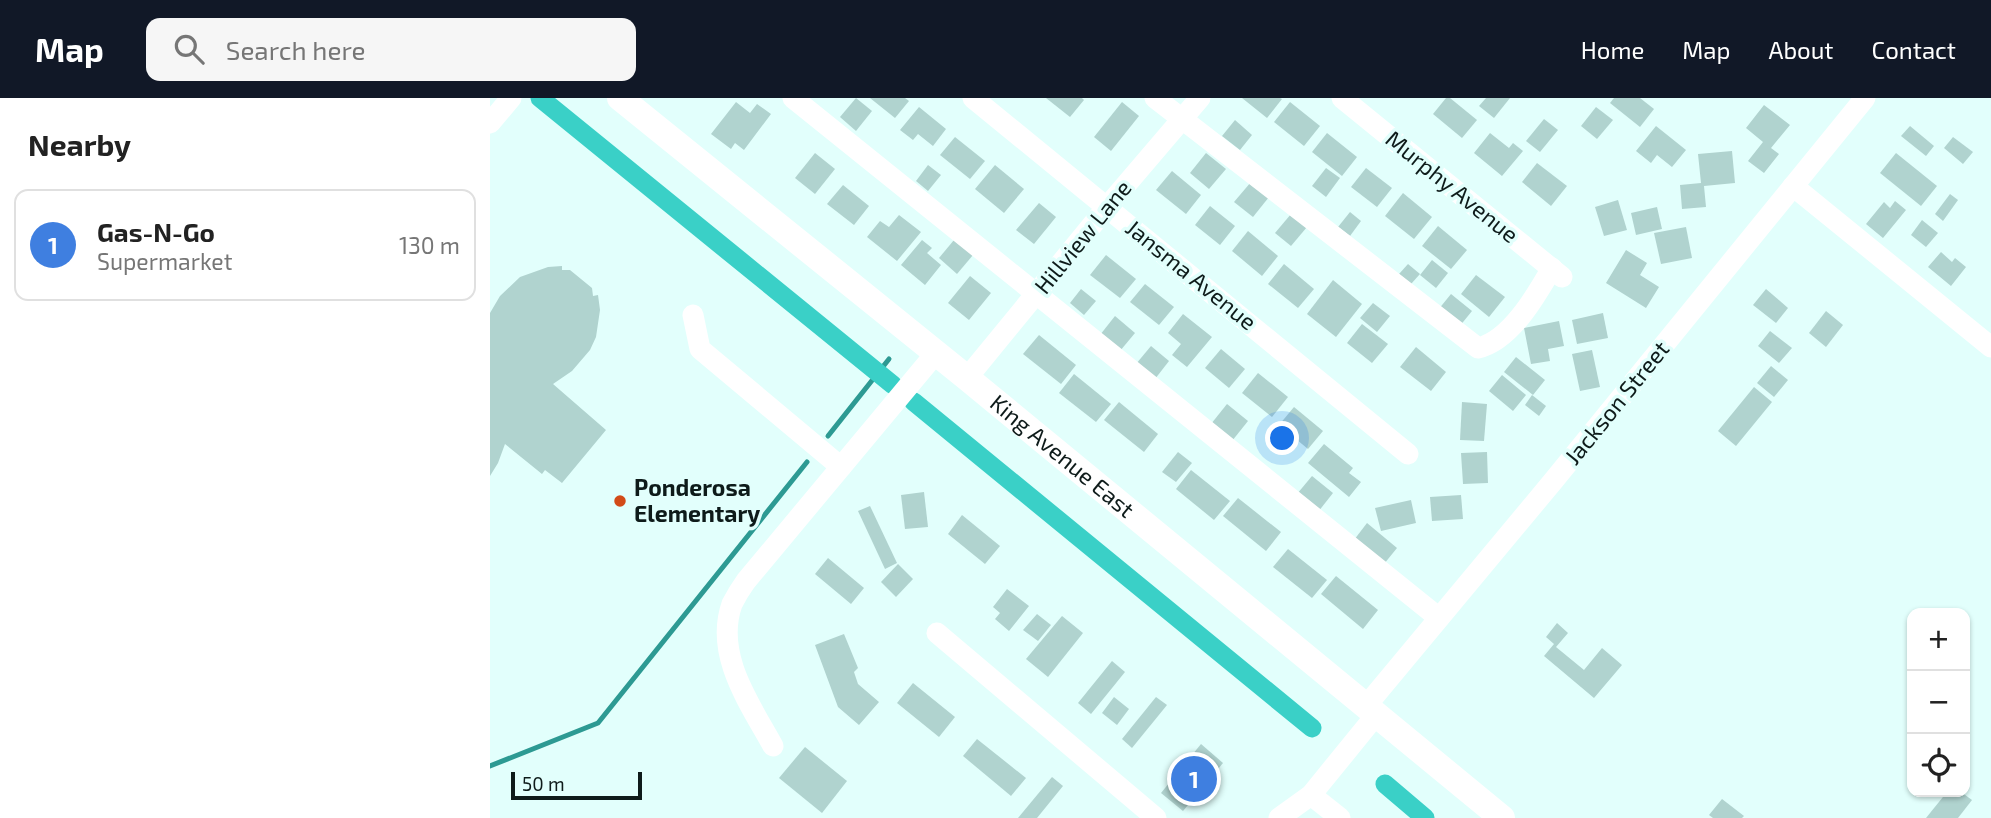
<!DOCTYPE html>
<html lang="en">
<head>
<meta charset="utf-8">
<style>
	body { margin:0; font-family:"Exo 2",sans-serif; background:#f6f6f6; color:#222 }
	.controls { position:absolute; right:21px; bottom:21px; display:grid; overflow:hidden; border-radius:14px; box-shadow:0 2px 5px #0004 }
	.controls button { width:63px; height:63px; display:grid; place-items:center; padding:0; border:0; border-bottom:2px solid #e0e0e0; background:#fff; color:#222; font:35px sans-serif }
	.scale { position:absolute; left:21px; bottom:18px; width:131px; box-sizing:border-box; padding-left:7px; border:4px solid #0e1b1a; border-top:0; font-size:19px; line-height:24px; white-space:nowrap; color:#0e1b1a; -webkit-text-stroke:5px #e2fffc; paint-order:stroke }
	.you { position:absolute; left:793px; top:341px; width:24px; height:24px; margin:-18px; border:5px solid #fff; border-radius:50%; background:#1a73e8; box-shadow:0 0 0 10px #1a73e833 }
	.badge { display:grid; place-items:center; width:46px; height:46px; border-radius:50%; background:#111827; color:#fff; font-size:23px; font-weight:700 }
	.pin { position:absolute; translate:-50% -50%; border:4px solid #fff; box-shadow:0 2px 7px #0006 }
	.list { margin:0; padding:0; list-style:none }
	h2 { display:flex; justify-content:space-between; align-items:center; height:91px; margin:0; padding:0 28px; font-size:30px }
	h2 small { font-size:23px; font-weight:400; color:#767676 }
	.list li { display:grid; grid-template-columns:46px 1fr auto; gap:21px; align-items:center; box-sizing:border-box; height:112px; margin:0 14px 14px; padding:0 14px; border:2px solid #e0e0e0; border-radius:14px }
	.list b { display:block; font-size:26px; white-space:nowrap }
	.list p { margin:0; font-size:23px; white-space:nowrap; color:#767676 }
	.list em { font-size:23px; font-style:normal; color:#767676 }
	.icon { flex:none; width:38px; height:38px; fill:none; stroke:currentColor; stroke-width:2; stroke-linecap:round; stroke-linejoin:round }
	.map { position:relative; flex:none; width:1501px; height:720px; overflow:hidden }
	header { display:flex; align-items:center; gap:42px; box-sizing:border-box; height:98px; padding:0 35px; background:#111827; color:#fff }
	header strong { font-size:33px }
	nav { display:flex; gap:38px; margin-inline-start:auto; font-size:24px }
	.search { width:490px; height:63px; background:#f6f6f6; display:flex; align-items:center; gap:18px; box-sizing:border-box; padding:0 24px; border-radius:14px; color:#767676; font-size:26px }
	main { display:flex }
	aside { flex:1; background:#fff }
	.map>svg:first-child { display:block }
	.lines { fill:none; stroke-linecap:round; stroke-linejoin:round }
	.stream { stroke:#2d9a93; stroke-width:5 }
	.canal { stroke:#3ad0c7; stroke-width:19 }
	.building { fill:#b0d3cf }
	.minor { stroke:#fff; stroke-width:21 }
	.major { stroke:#fff; stroke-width:26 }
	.poi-dot { fill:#d24b18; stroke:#e2fffc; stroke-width:2.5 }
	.labels { text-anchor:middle; stroke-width:7; stroke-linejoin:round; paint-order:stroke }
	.street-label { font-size:23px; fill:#0e1b1a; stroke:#e2fffc }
	.poi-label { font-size:23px; font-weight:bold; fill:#0e1b1a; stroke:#e2fffc; text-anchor:start }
</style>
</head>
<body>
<header>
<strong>Map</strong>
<div class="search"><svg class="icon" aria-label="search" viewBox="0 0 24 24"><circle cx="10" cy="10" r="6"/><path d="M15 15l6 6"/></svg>Search here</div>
<nav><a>Home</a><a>Map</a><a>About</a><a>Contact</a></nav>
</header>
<main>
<aside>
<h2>Nearby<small></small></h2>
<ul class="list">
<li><span class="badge" style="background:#3f7fe0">1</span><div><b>Gas-N-Go</b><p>Supermarket</p></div><em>130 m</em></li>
</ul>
</aside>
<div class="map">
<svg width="1501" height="720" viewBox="0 0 1501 720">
	<rect width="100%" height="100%" fill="#e2fffc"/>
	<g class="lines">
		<g class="stream">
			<path d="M338,338L399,261"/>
			<path d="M0,668L108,625L317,364"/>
		</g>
		<g class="canal">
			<path d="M50,0L403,287"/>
			<path d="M424,304L822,630"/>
			<path d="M895,686L935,720"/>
		</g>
	</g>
	<g class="building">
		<path d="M366,0L382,13L366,33L350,19Z"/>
		<path d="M380,0H415L419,3L405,20Z"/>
		<path d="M556,0H592L594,2L580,19Z"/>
		<path d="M752,0H790L792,1L777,20Z"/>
		<path d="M956,0H960L987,22L972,40L943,16Z"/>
		<path d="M996,0H1020L1004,20L989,8Z"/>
		<path d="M1124,0H1150L1164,11L1150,29L1120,5Z"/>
		<path d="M246,4L260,15L267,6L281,16L254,52L245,45L241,51L221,36Z"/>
		<path d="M632,4L649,18L621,53L604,39Z"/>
		<path d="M800,4L830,28L814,48L784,24Z"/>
		<path d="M1274,7L1300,27L1281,50L1289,56L1274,75L1258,63L1273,44L1256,30Z"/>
		<path d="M429,9L456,31L443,48L428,36L423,42L410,32Z"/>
		<path d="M1106,9L1123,22L1107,41L1091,28Z"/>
		<path d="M1054,21L1068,32L1050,54L1036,43Z"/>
		<path d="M745,22L762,37L750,52L732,38Z"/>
		<path d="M1166,28L1196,52L1182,69L1167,57L1161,65L1146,53Z"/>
		<path d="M1420,28L1444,48L1436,58L1411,38Z"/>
		<path d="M837,35L867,59L852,78L822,54Z"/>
		<path d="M1000,35L1019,50L1023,45L1033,53L1012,78L984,55Z"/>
		<path d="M465,39L495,63L480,81L450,57Z"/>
		<path d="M1463,39L1483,54L1473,66L1454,50Z"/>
		<path d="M1242,53L1245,85L1214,88L1216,109L1192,111L1190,87L1211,85L1208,56Z"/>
		<path d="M325,55L345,71L325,96L305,80Z"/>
		<path d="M716,55L736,71L719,91L700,75Z"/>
		<path d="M1406,55L1447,88L1431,108L1390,75Z"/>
		<path d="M1047,65L1077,88L1061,108L1032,84Z"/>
		<path d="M438,67L451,77L438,93L426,83Z"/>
		<path d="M505,67L534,91L514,115L485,91Z"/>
		<path d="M836,70L850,80L836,99L822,88Z"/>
		<path d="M876,70L902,90L887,109L861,89Z"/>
		<path d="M682,73L711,97L696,116L666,92Z"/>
		<path d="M761,84L779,99L763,119L744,104Z"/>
		<path d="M353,87L379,108L364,127L337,106Z"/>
		<path d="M913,95L942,119L924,141L895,118Z"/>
		<path d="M1460,96L1468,102L1453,123L1445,116Z"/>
		<path d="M1128,102L1137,132L1114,138L1105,109Z"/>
		<path d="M1405,103L1416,112L1393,140L1376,126L1394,104L1400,110Z"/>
		<path d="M549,105L566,119L544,146L526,132Z"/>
		<path d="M720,108L745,128L730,147L705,127Z"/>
		<path d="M1167,109L1172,131L1146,137L1141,115Z"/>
		<path d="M860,114L871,123L860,138L848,129Z"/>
		<path d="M801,116L817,129L801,148L785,135Z"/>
		<path d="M409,117L431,134L407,163L377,139L390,123L399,129Z"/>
		<path d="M1432,122L1448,135L1436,149L1421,137Z"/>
		<path d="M948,128L977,152L961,171L932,148Z"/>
		<path d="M1196,129L1202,160L1171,166L1164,135Z"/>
		<path d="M758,133L788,158L772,178L742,153Z"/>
		<path d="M432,142L442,150L437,155L451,167L435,187L411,167Z"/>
		<path d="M464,142L483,157L467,176L449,160Z"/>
		<path d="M1136,152L1157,165L1150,177L1169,189L1156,210L1116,185Z"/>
		<path d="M1451,154L1462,164L1465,160L1476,169L1461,188L1438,169Z"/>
		<path d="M616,157L646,181L630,200L600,177Z"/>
		<path d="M942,162L958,175L946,190L930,177Z"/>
		<path d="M794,166L824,191L808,210L778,186Z"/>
		<path d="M918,166L930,176L921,186L909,176Z"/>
		<path d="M72,168V172H80L102,190L103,198L108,197L110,212L106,239L100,252L82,273L63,286L116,332L72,385L55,372L52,376L15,346L8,365L0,378V215L10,198L30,179L58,169Z"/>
		<path d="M986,177L1015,199L999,219L971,196Z"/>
		<path d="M480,178L501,195L479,222L458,205Z"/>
		<path d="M843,182L872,206L846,239L817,216Z"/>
		<path d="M655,186L684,209L669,227L640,204Z"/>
		<path d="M591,191L606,203L594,217L580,205Z"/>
		<path d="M1276,191L1298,210L1286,225L1263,207Z"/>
		<path d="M961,196L982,213L969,229L948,212Z"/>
		<path d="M883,205L900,218L887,234L870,220Z"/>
		<path d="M1336,213L1353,227L1336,249L1319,235Z"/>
		<path d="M1113,215L1118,240L1087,246L1082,222Z"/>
		<path d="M693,216L722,239L697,269L682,257L691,246L678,235Z"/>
		<path d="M625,218L645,235L630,253L610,237Z"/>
		<path d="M1069,223L1074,248L1058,251L1060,263L1041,266L1034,230Z"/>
		<path d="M872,226L898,246L882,265L857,245Z"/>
		<path d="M1280,233L1302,250L1289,265L1268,248Z"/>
		<path d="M549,237L586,267L571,286L533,256Z"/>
		<path d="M661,248L679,263L665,281L646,266Z"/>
		<path d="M926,249L956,274L941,293L910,269Z"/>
		<path d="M731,251L755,271L739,290L715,270Z"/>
		<path d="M1102,252L1110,289L1090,293L1082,256Z"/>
		<path d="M1026,259L1055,282L1043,297L1014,274Z"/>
		<path d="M1281,268L1298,282L1284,299L1267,285Z"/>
		<path d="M768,275L798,299L782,319L752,295Z"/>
		<path d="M584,276L621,306L606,324L569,295Z"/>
		<path d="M1012,277L1036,297L1023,313L999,293Z"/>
		<path d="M1264,289L1282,304L1246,348L1228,333Z"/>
		<path d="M1042,297L1056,308L1049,318L1035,307Z"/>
		<path d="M629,304L668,336L654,354L614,322Z"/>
		<path d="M972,304L997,306L994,343L970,342Z"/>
		<path d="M737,306L758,323L742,343L721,326Z"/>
		<path d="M804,309L833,333L818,351L789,327Z"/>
		<path d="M834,346L863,370L859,375L871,384L859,399L818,365Z"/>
		<path d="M688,354L702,365L686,384L672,374Z"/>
		<path d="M997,354L998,385L973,386L971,355Z"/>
		<path d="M701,372L740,403L724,422L686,391Z"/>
		<path d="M822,378L843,395L828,414L807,396Z"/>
		<path d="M434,394L438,429L415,431L411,397Z"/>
		<path d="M971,397L973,421L942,423L940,399Z"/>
		<path d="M748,400L791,434L776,453L733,418Z"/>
		<path d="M921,402L926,425L891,433L885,410Z"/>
		<path d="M380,408L407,465L395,471L368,413Z"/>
		<path d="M472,417L510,448L495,466L458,436Z"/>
		<path d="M877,425L907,450L894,466L864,442Z"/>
		<path d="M798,451L837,482L822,500L783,469Z"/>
		<path d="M338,460L374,490L361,506L325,476Z"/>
		<path d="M408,466L423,481L406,499L391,484Z"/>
		<path d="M846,478L888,512L873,531L831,496Z"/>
		<path d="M517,491L539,508L519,533L505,521L510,515L503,509Z"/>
		<path d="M547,516L561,527L548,543L533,532Z"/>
		<path d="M572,518L593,535L558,579L536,561Z"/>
		<path d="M1067,525L1078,535L1066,549L1094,572L1112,550L1132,567L1104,600L1054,558L1064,546L1056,539Z"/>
		<path d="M354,536L368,570L364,574L368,586L389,604L369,627L348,609L325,547Z"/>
		<path d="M622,563L635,574L601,616L588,605Z"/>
		<path d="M423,585L465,619L449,639L407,605Z"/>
		<path d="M624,599L639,611L627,627L612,615Z"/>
		<path d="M666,599L677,607L642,650L632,641Z"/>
		<path d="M487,641L536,680L521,698L473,658Z"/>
		<path d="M711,646L733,665L693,713L671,695Z"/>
		<path d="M315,649L357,683L332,715L289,680Z"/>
		<path d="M562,679L573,688L547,720H528Z"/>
		<path d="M1457,694H1471L1482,702L1468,720H1436Z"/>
		<path d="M1232,701L1254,718L1252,720H1223L1219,717Z"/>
	</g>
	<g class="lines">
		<g class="minor">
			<path d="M303,0L949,520"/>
			<path d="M483,0L918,356"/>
			<path d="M665,0L988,250C1020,243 1046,198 1062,170"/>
			<path d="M852,0L1072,179"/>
			<path d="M0,25L21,0"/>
			<path d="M1303,88L1501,249"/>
			<path d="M203,217L210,251L351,369"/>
			<path d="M477,280L617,109L710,0"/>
			<path d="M447,535L666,720"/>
			<path d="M876,608L1064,382L1375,0"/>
			<path d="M283,648C260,606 224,557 242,506C246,498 251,490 256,483L446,255"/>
			<path d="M821,697L850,720"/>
			<path d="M789,720L821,697L886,617"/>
		</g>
		<path class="major" id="s1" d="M130,0L477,280L1012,720"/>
	</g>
	<circle class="poi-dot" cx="130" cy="403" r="7"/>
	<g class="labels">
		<g class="street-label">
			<text transform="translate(962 89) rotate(39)" y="8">Murphy Avenue</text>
			<text transform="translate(593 139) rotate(-51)" y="8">Hillview Lane</text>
			<text transform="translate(701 177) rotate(39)" y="8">Jansma Avenue</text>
			<text transform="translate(1127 305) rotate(-51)" y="8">Jackson Street</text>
			<text dy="8" stroke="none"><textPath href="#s1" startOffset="569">King Avenue East</textPath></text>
		</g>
		<g class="poi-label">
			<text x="144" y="398">Ponderosa<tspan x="144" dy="26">Elementary</tspan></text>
		</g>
	</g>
</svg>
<div class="controls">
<button>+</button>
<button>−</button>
<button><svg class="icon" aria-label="locate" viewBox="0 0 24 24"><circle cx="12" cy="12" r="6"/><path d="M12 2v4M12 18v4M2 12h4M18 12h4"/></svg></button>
</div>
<div class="scale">50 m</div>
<div class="you"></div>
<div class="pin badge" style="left:704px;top:681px;background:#3f7fe0">1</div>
</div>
</main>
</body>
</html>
